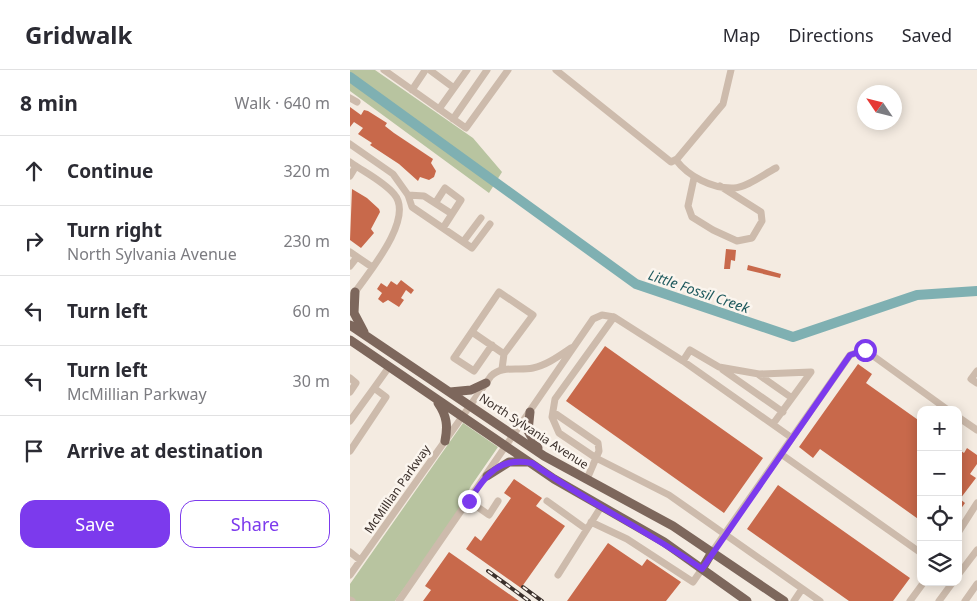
<!DOCTYPE html>
<meta charset="utf-8">
<style>
body{margin:0;font-family:"Noto Sans",sans-serif;background:#f7f7f7;color:#2b2b33}
.controls{position:absolute;right:15px;bottom:15px;display:grid;overflow:hidden;border-radius:10px;box-shadow:0 2px 12px #0003}
.controls button{width:45px;height:45px;display:grid;place-items:center;padding:0;border:0;border-bottom:1px solid #e1e1e2;background:#fff;color:#2b2b33;font:25px sans-serif}
.compass{position:absolute;left:507px;top:15px;width:45px;height:45px;border-radius:50%;background:#fff;box-shadow:0 2px 12px #0003;rotate:305deg}
.stop{position:absolute;width:15px;height:15px;margin:-11px;border:4px solid #7c3aed;border-radius:50%;background:#fff}
.stop.end{background:#7c3aed;border-color:#fff;box-shadow:0 1px 5px #0008}
.list{margin:0;padding:0;list-style:none}
h2{display:flex;justify-content:space-between;align-items:center;height:65px;margin:0;padding:0 20px;font-size:21px}
h2 small{font-size:16px;font-weight:400;color:#7c7c81}
.list li{display:grid;grid-template-columns:32px 1fr auto;gap:15px;align-items:center;box-sizing:border-box;height:70px;padding:0 20px;border-top:1px solid #e1e1e2}
.list b{display:block;font-size:19px;white-space:nowrap}
.list p{margin:0;font-size:16px;white-space:nowrap;color:#7c7c81}
.list em{font-size:16px;font-style:normal;color:#7c7c81}
.actions{display:flex;gap:10px;padding:15px 20px}
.actions a{flex:1;padding:11px 0;border:1px solid #7c3aed;border-radius:15px;text-align:center;font-size:18px;color:#7c3aed}
.actions .main{background:#7c3aed;color:#fff}
.icon{flex:none;width:28px;height:28px;fill:none;stroke:currentColor;stroke-width:2;stroke-linecap:round;stroke-linejoin:round}
.map{position:relative;flex:none;width:627px;height:531px;overflow:hidden}
header{display:flex;align-items:center;gap:30px;box-sizing:border-box;height:70px;padding:0 25px;background:#fff;border-bottom:1px solid #e1e1e2}
header strong{font-size:24px}
nav{display:flex;gap:28px;margin-inline-start:auto;font-size:18px}
main{display:flex}
aside{flex:1;background:#fff}
.map>svg:first-child{display:block}
.green{fill:#b8c4a0}
.lines{fill:none;stroke-linecap:round;stroke-linejoin:round}
.river{stroke:#7fb0b2;stroke-width:10}
.building{fill:#c8694b}
.minor{stroke:#cdbbac;stroke-width:7}
.major{stroke:#7d675c;stroke-width:9}
.rail-casing{stroke:#3b302b;stroke-width:4}
.rail{stroke:#fbf5ee;stroke-width:2;stroke-dasharray:5.5;stroke-linecap:butt}
.route{stroke:#7c3aed;stroke-width:6}
.labels{text-anchor:middle;dominant-baseline:central;stroke-width:5;stroke-linejoin:round;paint-order:stroke}
.street-label{font-size:12px;fill:#3b302b;stroke:#fbf5ee}
.water-label{font-size:14px;font-style:italic;fill:#1f5a5e;stroke:#fbf5ee}
</style>
<header>
<strong>Gridwalk</strong>
<nav><a>Map</a><a>Directions</a><a>Saved</a></nav>
</header>
<main>
<aside>
<h2>8 min<small>Walk · 640 m</small></h2>
<ul class="list">
<li><svg class="icon" aria-label="ahead" viewBox="0 0 24 24"><path d="M12 20V5M6 11l6-6 6 6"/></svg><div><b>Continue</b></div><em>320 m</em></li>
<li><svg class="icon" aria-label="right" viewBox="0 0 24 24"><path d="M7 20v-9h11M14 6l5 5-5 5"/></svg><div><b>Turn right</b><p>North Sylvania Avenue</p></div><em>230 m</em></li>
<li><svg class="icon" aria-label="left" viewBox="0 0 24 24"><path d="M17 20v-9H6M10 6l-5 5 5 5"/></svg><div><b>Turn left</b></div><em>60 m</em></li>
<li><svg class="icon" aria-label="left" viewBox="0 0 24 24"><path d="M17 20v-9H6M10 6l-5 5 5 5"/></svg><div><b>Turn left</b><p>McMillian Parkway</p></div><em>30 m</em></li>
<li><svg class="icon" aria-label="arrive" viewBox="0 0 24 24"><path d="M6 21V4h12l-3 4 3 4H6"/></svg><div><b>Arrive at destination</b></div></li>
</ul>
<div class="actions"><a class="main">Save</a><a>Share</a></div>
</aside>
<div class="map">
<svg width="627" height="531" viewBox="0 0 627 531">
<rect width="100%" height="100%" fill="#f4ebe1"/>
<path class="green" d="M0,0h25l98,68 29,34 -13,21 -139,-102z
M113,353l35,24 -27,39 -18,34 -58,81h-45v-17z"/>
<g class="lines">
<path class="river" d="M0,7l286,207 157,53 124,-42 60,-4"/>
</g>
<path class="building" d="M0,37l11,8 3,-5 4,1 19,12 -2,3 9,7 39,26 -2,4 5,8 -2,6 -5,3 -9,-3 -2,4 -19,-17 -29,-19 2,-2 -14,-9 5,-6 -9,-6 -4,5z
M2,119l15,9 12,11 1,3 -9,17 3,4 -13,15 -11,-8z
M376,179l10,1 -1,11 -4,-1 -1,9h-6z
M398,195l33,9 -1,4 -33,-8z
M51,210l13,10 -3,4 -5,-4 -5,8 3,2 -5,7 -11,-7 -5,3 -5,-4 4,-6 -5,-4 4,-6 6,4 4,-6 6,4z
M255,276l158,112 -39,55 -158,-112z
M508,294l14,10 -6,9 55,39v99l-101,-72 -7,9 -14,-11z
M617,378l10,7v9l-7,10 6,4 -16,21 5,4 -7,10v-64l6,4z
M164,409l28,19 -6,8 29,20 -44,62 -55,-39 9,-13 6,5 30,-43 -7,-5z
M428,415l132,93 -17,23h-44l-102,-72z
M258,473l34,23 5,-7 34,23 -15,19h-99z
M99,482l70,49h-96l8,-11 -6,-4z"/>
<g class="lines">
<path class="minor" d="M34,0l82,58 42,-58
M206,0l115,92 6,-3 46,-55 8,-34
M81,1l23,17
M62,20l12,-18
M0,28l7,4
M89,39l28,-39
M103,49l34,-49
M0,74l43,30 15,21 4,12 60,41 18,-24
M326,90c12,16 36,29 58,28 14,-1 30,-14 42,-20
M0,92c14,10 33,19 44,32 22,25 -29,83 -44,105
M0,106l6,-10
M344,108l-6,28 4,11 21,13 24,11 15,-3 10,-17 -1,-9 -41,-26
M58,125l16,1 28,18
M86,132l9,-14 16,12 -18,28
M113,172l18,-24
M0,182l22,15
M0,196l7,-9
M122,262l32,22 -2,15
M142,275l-18,26 -20,-13 45,-66 34,23 -29,39
M333,291l7,-11 29,17 40,7 52,-2 -38,52
M373,300l60,42
M627,301l-6,8 6,4
M409,305l33,23
M0,308l6,5 -6,9
M24,318l15,-21
M203,342l45,31 1,8 -3,7 -37,-25 -7,-16 3,-18 59,-82 69,44 109,77
M608,347l19,13
M0,351l24,-33 12,9 -36,54
M431,384l140,99
M237,409l9,-21 73,37 151,106
M119,431l20,14 9,-14
M197,431l39,28
M241,452l36,17 66,43 9,-13
M608,463l19,-30
M0,482l10,8
M362,482l138,-197 15,-5 83,60
M0,505l141,-199c11,-11 27,-5 42,-8 14,-3 26,-12 38,-20
M208,505l43,-68
M608,505l19,-25
M0,530l2,1
M49,531l194,-282 9,-4 12,2
M444,531l8,-12
M560,531l14,-19
M589,531l14,-19
M615,531l12,-17"/>
<path class="major" d="M5,222l-1,21 10,19
M0,255l194,131 129,70 111,75
M0,270l204,139 110,63 83,59
M100,322l21,-2 15,-7
M88,333c9,13 10,23 7,38
M180,342l-2,19 10,17
M137,406l22,-14h18
M352,499l10,-17"/>
<defs>
<path id="rail" d="M138,501l41,30
M173,517l19,14"/>
</defs>
<use href="#rail" class="rail-casing"/>
<use href="#rail" class="rail"/>
</g>
<g class="lines">
<path class="route" d="M119,431c17,-25 29,-45 63,-38 54,39 115,67 170,106l148,-214 15,-5"/>
</g>
<g class="labels">
<g class="street-label">
<text transform="translate(184 361) rotate(33)">North Sylvania Avenue</text>
<text transform="translate(47 419) rotate(-55)">McMillian Parkway</text>
</g>
<g class="water-label">
<text transform="translate(349 221) rotate(19)">Little Fossil Creek</text>
</g>
</g>
</svg>
<div class="controls">
<button>+</button>
<button>−</button>
<button><svg class="icon" aria-label="locate" viewBox="0 0 24 24"><circle cx="12" cy="12" r="6"/><path d="M12 2v4M12 18v4M2 12h4M18 12h4"/></svg></button>
<button><svg class="icon" aria-label="layers" viewBox="0 0 24 24"><path d="M12 4l9 5-9 5-9-5zM3 14l9 5 9-5"/></svg></button>
</div>
<svg class="compass" viewBox="-18 -18 36 36"><path d="M0-13l5 13h-10z" fill="#e53935"/><path d="M0 13l5-13h-10z" fill="#7c7c81"/></svg>
<div class="stop" style="left:515px;top:280px"></div>
<div class="stop end" style="left:119px;top:431px"></div>
</div>
</main>
